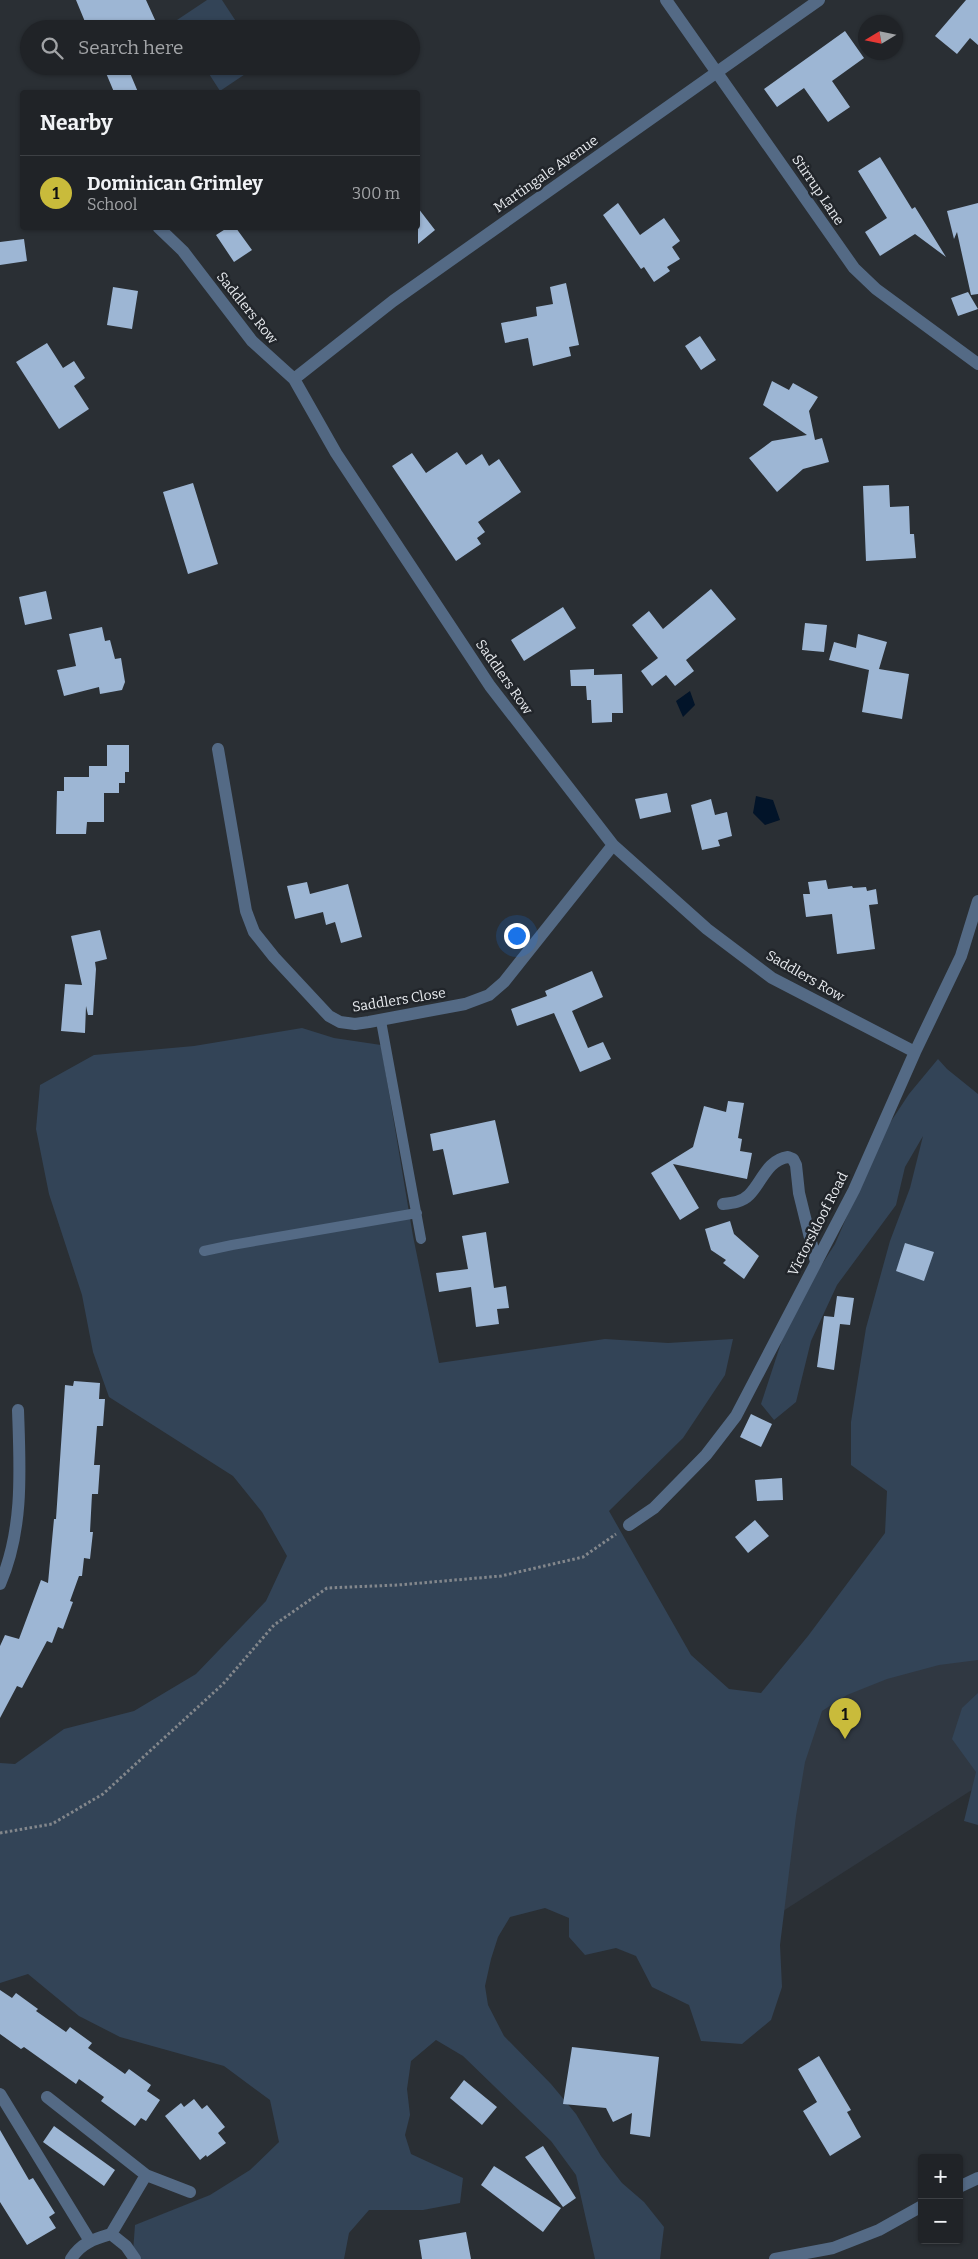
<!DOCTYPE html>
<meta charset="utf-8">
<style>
body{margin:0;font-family:Bitter,serif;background:#282b2f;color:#f1f3f6}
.controls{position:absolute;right:15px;bottom:15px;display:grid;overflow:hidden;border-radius:5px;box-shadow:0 1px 4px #0004}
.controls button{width:45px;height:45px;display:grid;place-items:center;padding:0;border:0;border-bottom:1px solid #3d4044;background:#202327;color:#f1f3f6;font:25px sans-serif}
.compass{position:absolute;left:858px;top:15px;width:45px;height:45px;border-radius:50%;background:#202327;box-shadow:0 1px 4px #0004;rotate:260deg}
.you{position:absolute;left:516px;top:935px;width:18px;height:18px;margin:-12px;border:4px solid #fff;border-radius:50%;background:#1a73e8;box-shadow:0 0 0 8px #1a73e833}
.badge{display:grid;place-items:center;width:32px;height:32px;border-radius:50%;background:#c9bb3b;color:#111;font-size:16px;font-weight:700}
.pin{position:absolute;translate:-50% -41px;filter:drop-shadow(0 1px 2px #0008)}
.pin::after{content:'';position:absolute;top:26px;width:18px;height:15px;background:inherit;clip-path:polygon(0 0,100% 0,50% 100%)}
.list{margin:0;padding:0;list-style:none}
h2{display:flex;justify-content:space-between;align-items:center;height:65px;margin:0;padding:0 20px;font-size:21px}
h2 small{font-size:16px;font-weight:400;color:#a2a4a7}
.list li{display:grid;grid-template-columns:32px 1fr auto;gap:15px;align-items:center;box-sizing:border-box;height:75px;padding:0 20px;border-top:1px solid #3d4044}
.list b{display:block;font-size:19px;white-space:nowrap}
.list p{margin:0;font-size:16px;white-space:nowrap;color:#a2a4a7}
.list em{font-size:16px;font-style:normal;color:#a2a4a7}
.icon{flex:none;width:28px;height:28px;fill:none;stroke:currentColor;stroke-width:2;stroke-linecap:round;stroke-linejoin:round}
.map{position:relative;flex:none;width:978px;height:2259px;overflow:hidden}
.search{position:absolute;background:#202327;box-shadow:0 1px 4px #0004;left:20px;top:20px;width:400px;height:55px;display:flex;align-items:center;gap:12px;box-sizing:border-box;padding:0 18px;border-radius:28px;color:#a2a4a7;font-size:19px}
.panel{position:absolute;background:#202327;box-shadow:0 1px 4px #0004;left:20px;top:90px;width:400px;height:140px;border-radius:5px}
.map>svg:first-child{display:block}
.built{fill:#303842}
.green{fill:#334457}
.water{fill:#021429}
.building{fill:#9db6d4}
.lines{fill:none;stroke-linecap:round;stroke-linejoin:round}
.path{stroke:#83878c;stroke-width:3;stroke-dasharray:2.5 2.5;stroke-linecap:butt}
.service{stroke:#546a85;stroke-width:10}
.minor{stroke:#546a85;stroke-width:12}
.labels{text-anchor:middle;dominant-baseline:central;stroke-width:5;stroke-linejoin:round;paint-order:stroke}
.street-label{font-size:14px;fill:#e8ebef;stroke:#21252a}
</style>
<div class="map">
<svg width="978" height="2259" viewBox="0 0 978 2259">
<rect width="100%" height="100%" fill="#2a2f34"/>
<path class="built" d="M978,1444v342l-256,164 57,-259z"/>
<path class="green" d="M207,0h15l19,29h-62l-5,-7z
M204,66h53l-37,25z
M302,1028l32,10 47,7 32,191 26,127 166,-24 63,4 65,-4 -8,36 -42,63 -74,73 82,144 38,34 32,4 47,-57 77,-103 2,-42 -36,-26v-43l15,-94 24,-87 20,-53 13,-52 -18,31 -9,38 -59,80 -26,56 -15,61 -22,18 -13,-16 22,-67 29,-57 23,-36 47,-109 27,-41 29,-35 9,10 31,25v566l-39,5 -52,14 -40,16 -25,16 -17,51 -9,54 -16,129 2,42 -11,33 -29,24 -41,-3 -12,-36 -37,-18 -16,-31 -20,-8 -31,7 -16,-18v-19l-24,-10 -35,9 -12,20 -7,22 -6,27 3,19 16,31 47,48 25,30 25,42 21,27 22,19 20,25 -4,32h-65l-19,-84 -25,-34 -88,-85 -27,-16 -25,21 -4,28 3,26 -5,20 6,19 52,24 -3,25 -37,7h-54l-20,23 -5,26h-207l-4,-7 2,-27 75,-30 40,-25 29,-28 -9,-42 -46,-34 -104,-29 -41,-21 -51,-42 -28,9v-220l15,1 49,-35 70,-18 62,-37 70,-73 21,-45 -25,-44 -29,-36 -124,-79 -16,-45 -11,-57 -33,-101 -13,-65 4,-44 54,-30 100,-9z
M978,1693v132l-14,-4 12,-49 -24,-33 10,-31z"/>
<path class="water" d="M690,691l5,14 -12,12 -7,-16z
M756,796l17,4 7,20 -15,5 -12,-12z"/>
<path class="building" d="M76,0h70l10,22 -15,7h-53z
M966,0h12v45l-8,-7 -13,16 -22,-18z
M845,31l19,27 -32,23 18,26 -22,15 -24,-34 -27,19 -13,-18z
M103,66h24l11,26h-24z
M880,157l32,52 3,-2 31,50 -31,-23 -35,22 -15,-24 22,-14 -29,-47z
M618,203l22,32 24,-17 16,23 -8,6 8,12 -13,8 3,4 -16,11 -10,-15 -3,2 -38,-54z
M978,203v91l-7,1 -14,-63 -3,7 -7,-28z
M418,208l17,22 -17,14z
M227,228h9l16,22 -18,12 -18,-27z
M24,239l3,22 -27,4v-23z
M566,283l13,62 -10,2 2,9 -38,10 -5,-28 -23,5 -4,-20 36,-7 -1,-9 17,-3 -3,-17z
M113,287l25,4 -6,38 -25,-4z
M968,292l10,17 -20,7 -7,-18z
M700,336l16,24 -15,10 -16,-24z
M47,343l16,25 11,-7 11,17 -11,8 15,23 -30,20 -43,-67z
M772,381l17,9 4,-7 25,14 -9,14 6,29 7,-2 7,24 -26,7 -26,23 -28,-34 23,-17 35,-6 -44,-30z
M457,452l9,13 16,-11 7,12 10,-7 22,33 -43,30 7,10 -8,6 4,6 -25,17 -64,-95 20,-13 14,20z
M193,483l25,81 -30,10 -25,-82z
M889,485l1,22 19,-1 1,28h4l2,24 -50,3 -3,-75z
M711,589l25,30 -50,41 8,11 -19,15 -9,-11 -14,11 -11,-15 17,-13 -26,-33 17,-14 14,18z
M46,591l6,28 -27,6 -6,-28z
M563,607l13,21 -52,33 -13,-21z
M805,623l22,2 -3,27 -22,-2z
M102,627l3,14 5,-1 5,19 6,-1 4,24 -3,8 -22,4 -1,-7 -35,9 -7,-26 19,-4 -7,-32z
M858,634l29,8 -8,27 30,5 -7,45 -40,-7 7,-42 -40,-10 5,-18 22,6z
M594,669v6l28,-1 1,39h-11v9l-20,1 -1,-23h-4l-1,-14h-15l-1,-16z
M107,745h22v27h-4v11h-6v10h-15v29h-17l-1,12h-30l1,-43h7v-14h25v-11h18z
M667,793l4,19 -31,7 -5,-20z
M711,799l4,16 12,-3 5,24 -14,4 2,6 -18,4 -11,-45z
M826,880l2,9 24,-3 1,2 13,-1 1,4 9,-2 2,15 -9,1 6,44 -38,5 -5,-40 -26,3 -3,-23h7l-2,-12z
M307,882l3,12 38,-10 14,53 -21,6 -6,-21 -9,3 -3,-13 -28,7 -8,-33z
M100,930l7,29 -12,3 1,7 -3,46h-5l-2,-9 -1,27 -24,-2 4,-47 17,1 -11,-49z
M592,971l11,26 -31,14 16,37 15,-6 8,17 -31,13 -26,-59 -37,13 -6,-17 36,-13 -2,-5z
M728,1101l16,2 -6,35 4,1 -2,12 12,2 -5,26 -74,-15 26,44 -19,12 -29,-47 42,-26 11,-41 22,6z
M495,1120l14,63 -56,12 -10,-46 -10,2 -3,-17z
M730,1221l4,13 25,22 -15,23 -21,-16 3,-3 -15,-10 -6,-21z
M486,1232l8,56 12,-2 3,22 -12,1 2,15 -23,3 -5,-40 -32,5 -3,-19 32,-4 -6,-33z
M905,1243l29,9 -10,29 -28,-10z
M837,1296l17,2 -4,27 -10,-1 -6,46 -17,-3 7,-51 10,1z
M74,1381l26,2 -1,16h6l-2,27h-6l-3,39h6l-2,29h-6l-2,38h3l-3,27 -6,-1 -2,18h-3l-9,25 3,1 -10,27 -5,-2 -6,16 -5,-2 -25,47 -5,-2 -17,32v-72l5,-11 14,4 22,-59 7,3 6,-64h2l9,-134 8,1z
M751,1414l21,10 -11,23 -21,-10z
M782,1478l1,22 -26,1 -2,-21z
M755,1520l14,16 -21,17 -13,-16z
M0,1990l12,8 4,-5 22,16 -2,2 30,21 4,-5 22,16 -4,5 37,26 4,-5 22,16 -4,6 13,9 -14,21 -5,-3 -6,8 -34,-25 3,-4 -25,-18 -3,5 -52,-37 -3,2 -21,-15z
M572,2047l87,10 -9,80 -20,-3 2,-21 -19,9 -7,-14 -43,-4z
M819,2056l32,54 -4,2 14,25 -31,19 -27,-45 14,-9 -19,-33z
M464,2080l33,27 -15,18 -32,-27z
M194,2099l8,10 5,-4 18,22 -7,6 8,10 -19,14 -1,-2 -6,5 -35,-44 16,-13 3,4z
M54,2126l61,44 -11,16 -61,-44z
M0,2130l29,50 4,-2 22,35 -6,4 7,11 -29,17 -27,-43z
M543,2146l33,52 -13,9 -38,-50z
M494,2166l67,42 -18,24 -62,-47z
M466,2232l5,27h-49l-3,-19z"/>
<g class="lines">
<path class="path" d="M0,1833l52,-9 51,-30 120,-110 51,-59 53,-37 71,-3 103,-9 82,-19 33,-23"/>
<path class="service" d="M381,1021l40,218
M204,1251l28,-6 185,-32"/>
<path class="minor" d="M666,0l188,268 22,21 102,75
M159,228l24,23 69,90 42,38 42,74 154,233 123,159 94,84 65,49 143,74
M294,379l99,-78 426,-301
M218,749l28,162 8,21 20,25 55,59 11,6 15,2 14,-2 96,-18 24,-9 15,-13 109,-137
M723,1204c10,-1 19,-2 26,-9 13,-13 18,-35 39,-38l5,2 3,6 3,28 17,69
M629,1525l25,-17 52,-53 30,-39 118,-226 61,-138 46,-96 17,-55
M0,1584c24,-55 20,-116 18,-174
M0,2094l90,147
M47,2097l99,78 44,17
M959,2187l19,-9
M111,2234l15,12 9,13
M71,2259c10,-16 23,-20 40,-25l35,-59
M775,2259l58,-11 46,-18 43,-24"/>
</g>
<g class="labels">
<g class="street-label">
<text transform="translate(546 174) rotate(-35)">Martingale Avenue</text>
<text transform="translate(818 190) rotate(56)">Stirrup Lane</text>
<text transform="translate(247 308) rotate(51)">Saddlers Row</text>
<text transform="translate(504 677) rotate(55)">Saddlers Row</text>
<text transform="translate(805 976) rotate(30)">Saddlers Row</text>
<text transform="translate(399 1000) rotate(-9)">Saddlers Close</text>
<text transform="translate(818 1224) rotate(-63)">Victorskloof Road</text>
</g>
</g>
</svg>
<div class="controls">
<button>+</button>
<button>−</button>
</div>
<svg class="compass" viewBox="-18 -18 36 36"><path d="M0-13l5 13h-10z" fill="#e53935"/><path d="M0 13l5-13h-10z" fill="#a2a4a7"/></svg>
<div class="you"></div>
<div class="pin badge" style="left:845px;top:1739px">1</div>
<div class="search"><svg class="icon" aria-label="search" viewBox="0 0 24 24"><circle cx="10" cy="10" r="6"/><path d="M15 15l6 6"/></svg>Search here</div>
<section class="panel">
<h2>Nearby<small></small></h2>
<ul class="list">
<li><span class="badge">1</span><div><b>Dominican Grimley</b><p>School</p></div><em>300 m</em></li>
</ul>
</section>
</div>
